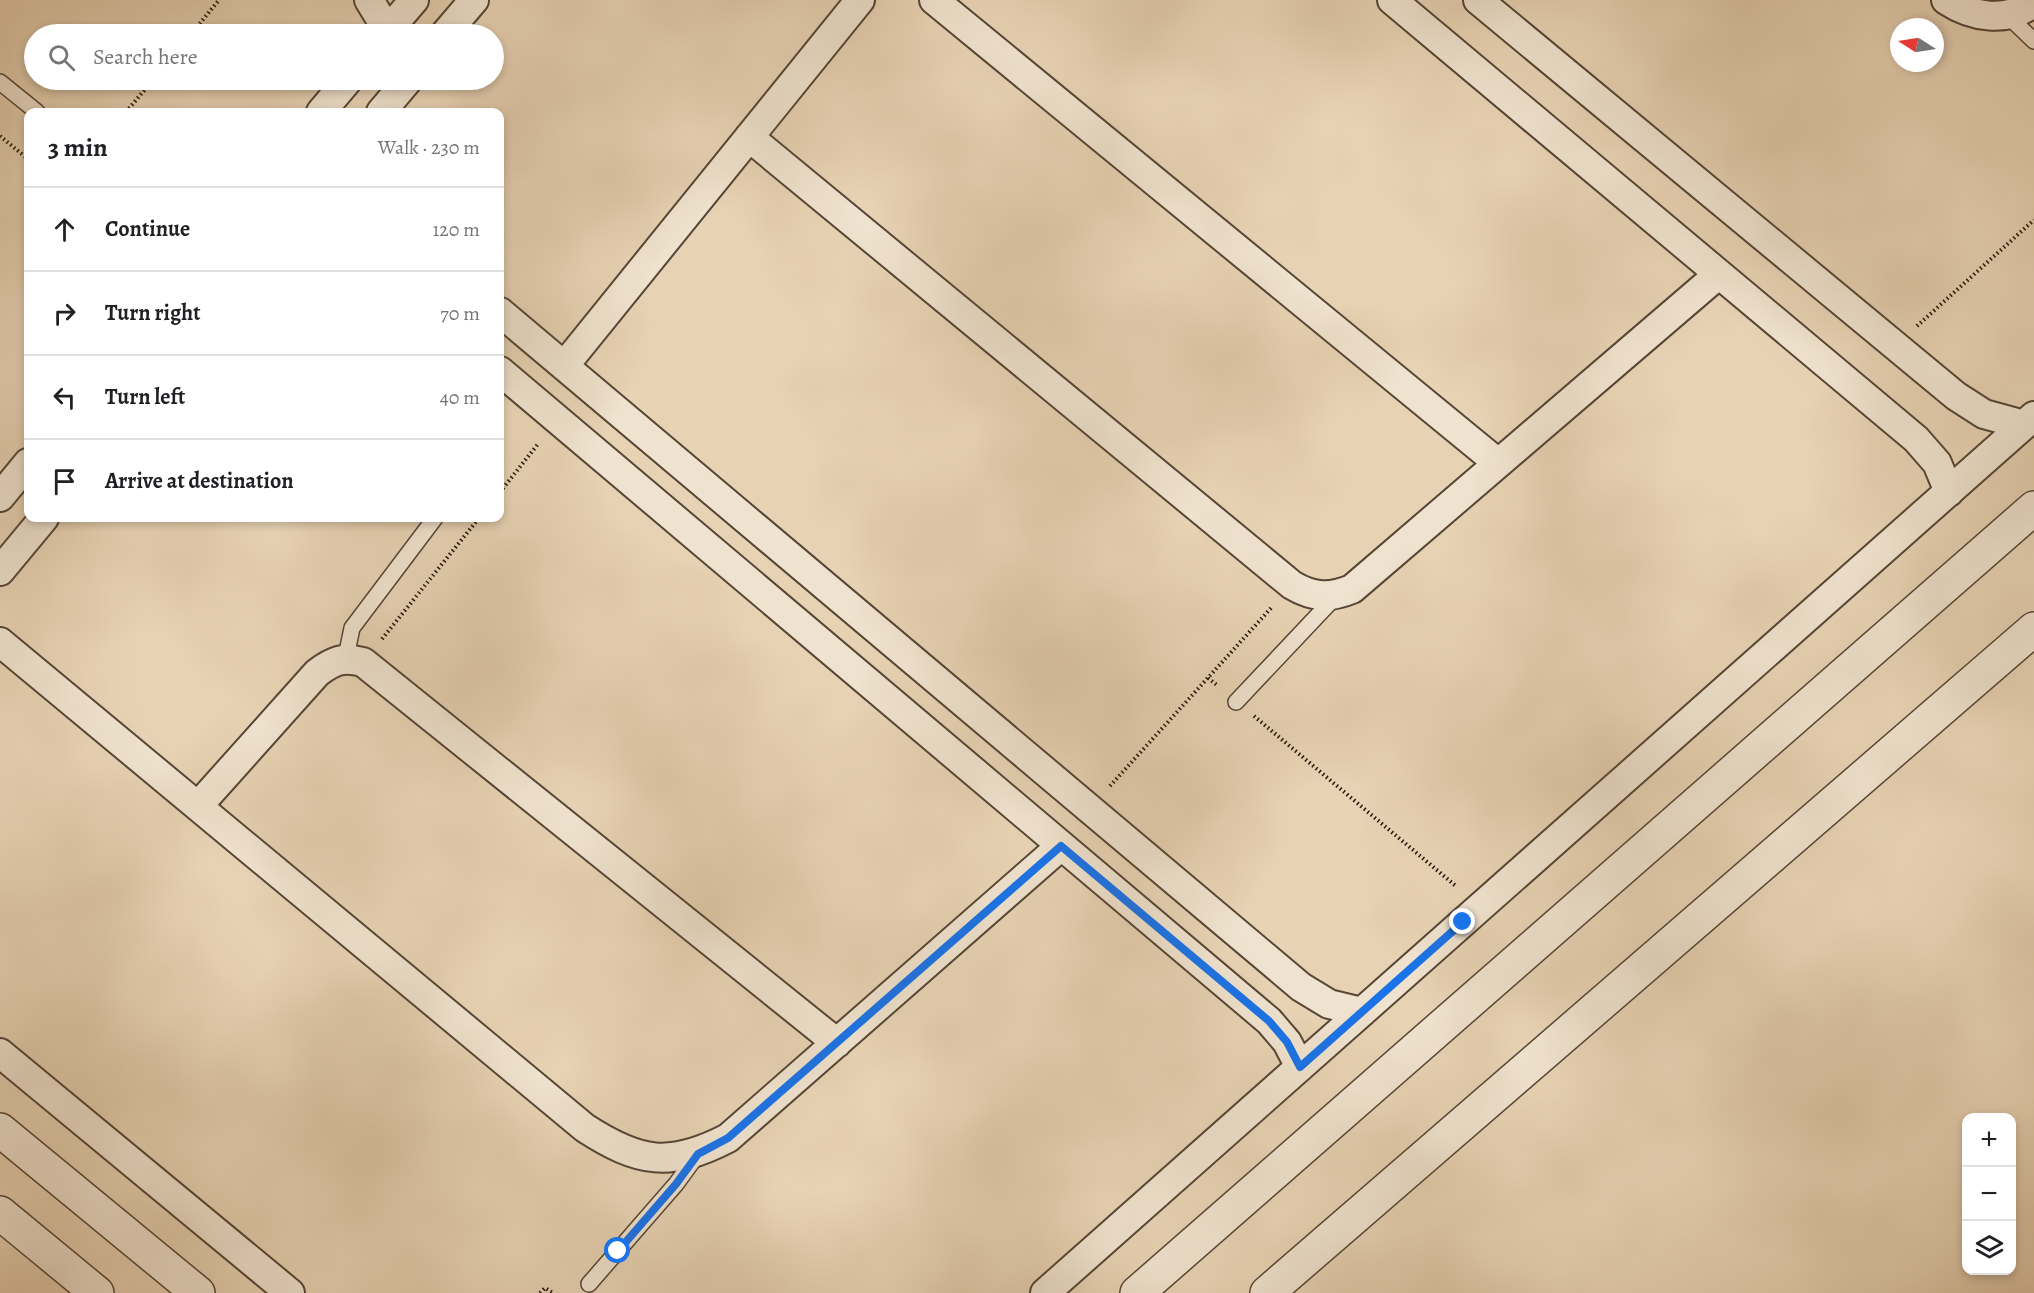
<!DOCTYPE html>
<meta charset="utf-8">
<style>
body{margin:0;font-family:Alegreya,serif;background:#f2f2f2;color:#202124}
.controls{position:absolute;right:18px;bottom:18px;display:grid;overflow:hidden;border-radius:12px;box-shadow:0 3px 9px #0003}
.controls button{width:54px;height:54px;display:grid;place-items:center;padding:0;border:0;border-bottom:2px solid #e0e0e0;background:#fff;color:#202124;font:30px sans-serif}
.compass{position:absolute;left:1890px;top:18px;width:54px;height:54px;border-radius:50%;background:#fff;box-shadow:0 3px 9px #0003;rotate:282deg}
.stop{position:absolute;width:18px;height:18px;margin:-14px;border:4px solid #1a73e8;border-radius:50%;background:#fff}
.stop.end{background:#1a73e8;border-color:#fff;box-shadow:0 2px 6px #0008}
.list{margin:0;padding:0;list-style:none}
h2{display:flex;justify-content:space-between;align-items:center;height:78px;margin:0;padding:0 24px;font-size:26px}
h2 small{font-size:20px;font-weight:400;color:#757577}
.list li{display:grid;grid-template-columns:39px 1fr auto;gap:18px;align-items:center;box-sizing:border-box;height:84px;padding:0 24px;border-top:2px solid #e0e0e0}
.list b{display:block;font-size:22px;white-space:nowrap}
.list em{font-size:20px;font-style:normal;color:#757577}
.icon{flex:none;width:33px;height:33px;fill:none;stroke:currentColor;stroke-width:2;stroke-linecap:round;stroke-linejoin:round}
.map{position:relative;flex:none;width:2034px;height:1293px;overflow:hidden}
.search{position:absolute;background:#fff;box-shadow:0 3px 9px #0003;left:24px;top:24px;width:480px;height:66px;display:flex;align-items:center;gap:15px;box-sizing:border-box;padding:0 21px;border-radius:33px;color:#757577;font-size:22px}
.panel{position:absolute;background:#fff;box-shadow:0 3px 9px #0003;left:24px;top:108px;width:480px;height:414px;border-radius:12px}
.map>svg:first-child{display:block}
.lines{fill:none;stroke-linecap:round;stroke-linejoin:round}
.service-casing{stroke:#564636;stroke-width:18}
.minor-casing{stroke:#564636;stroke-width:32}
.tertiary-casing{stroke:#564636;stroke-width:36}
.path{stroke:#25170c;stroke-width:4;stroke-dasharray:1.5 3;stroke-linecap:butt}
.service{stroke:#efe2ce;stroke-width:15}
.minor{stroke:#efe2ce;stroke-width:28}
.tertiary{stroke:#efe2ce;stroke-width:33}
.route{stroke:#1a73e8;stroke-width:8}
</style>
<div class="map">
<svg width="2034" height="1293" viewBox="0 0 2034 1293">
<rect width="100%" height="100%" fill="#e7d2b3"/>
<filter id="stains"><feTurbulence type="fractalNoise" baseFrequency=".00333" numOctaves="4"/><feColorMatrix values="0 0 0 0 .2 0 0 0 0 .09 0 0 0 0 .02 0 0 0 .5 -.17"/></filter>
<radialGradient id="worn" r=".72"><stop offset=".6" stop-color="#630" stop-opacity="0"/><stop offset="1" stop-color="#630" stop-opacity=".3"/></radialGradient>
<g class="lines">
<defs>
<path id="service" d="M2007,15l27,26
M0,82l37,30
M346,657l6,-29 83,-110
M1236,702l101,-107
M589,1284l87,-100 22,-30"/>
<path id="minor" d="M369,0l19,31
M934,0l564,463
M1392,0l524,439 21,24 12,29
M1478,0l478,396 28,18 40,11
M1946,0c26,17 61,24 88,2
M385,34l29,-34
M445,34l29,-34
M321,112l27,-32
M381,112l27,-32
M749,137l543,448c22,13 38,13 60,4l367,-315
M500,312l801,675 28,17 33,8
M564,366l296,-366
M500,371l769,650 18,21 13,25
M0,497l28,-34
M0,571l44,-53
M0,642l585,486c54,35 85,40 143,10l333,-292
M198,806l119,-133c17,-13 26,-16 46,-11l474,381
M0,1053l290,240
M1045,1293l989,-877"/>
<path id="tertiary" d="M0,1130l198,163
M0,1213l97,80
M1137,1293l897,-785
M1267,1293l767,-664"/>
</defs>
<use href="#service" class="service-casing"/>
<use href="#minor" class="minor-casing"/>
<use href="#tertiary" class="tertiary-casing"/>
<path class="path" d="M191,34l28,-34
M126,112l27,-32
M0,136l28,23
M1917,326l117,-106
M500,492l38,-48
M382,639l97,-121
M1208,678l10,8
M1254,716l203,171
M1110,786l162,-179
M540,1293l5,-5 8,5"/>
<use href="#service" class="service"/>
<use href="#minor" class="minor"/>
<use href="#tertiary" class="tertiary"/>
</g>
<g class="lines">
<path class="route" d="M618,1251l58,-67 22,-30 30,-16 333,-292 208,175 18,21 13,25 163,-145"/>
</g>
<rect width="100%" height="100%" filter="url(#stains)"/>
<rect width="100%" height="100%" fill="url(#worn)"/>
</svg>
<div class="controls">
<button>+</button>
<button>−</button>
<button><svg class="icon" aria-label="layers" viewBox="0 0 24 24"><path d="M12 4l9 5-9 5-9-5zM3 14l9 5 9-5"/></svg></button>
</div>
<svg class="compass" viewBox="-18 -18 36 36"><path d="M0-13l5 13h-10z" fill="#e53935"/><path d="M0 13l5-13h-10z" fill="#757577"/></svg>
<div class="stop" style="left:618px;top:1251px"></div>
<div class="stop end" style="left:1463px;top:922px"></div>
<div class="search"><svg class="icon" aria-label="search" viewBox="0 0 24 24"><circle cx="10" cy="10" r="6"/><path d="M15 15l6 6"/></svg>Search here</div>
<section class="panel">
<h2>3 min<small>Walk · 230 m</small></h2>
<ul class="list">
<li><svg class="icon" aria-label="ahead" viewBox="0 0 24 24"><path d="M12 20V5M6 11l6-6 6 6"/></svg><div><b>Continue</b></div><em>120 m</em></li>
<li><svg class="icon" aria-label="right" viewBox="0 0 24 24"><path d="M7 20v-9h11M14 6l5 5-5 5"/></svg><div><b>Turn right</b></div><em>70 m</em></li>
<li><svg class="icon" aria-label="left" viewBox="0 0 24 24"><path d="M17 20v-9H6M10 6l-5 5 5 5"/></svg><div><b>Turn left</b></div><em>40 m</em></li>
<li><svg class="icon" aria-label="arrive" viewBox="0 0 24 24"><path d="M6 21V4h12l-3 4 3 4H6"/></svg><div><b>Arrive at destination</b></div></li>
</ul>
</section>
</div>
